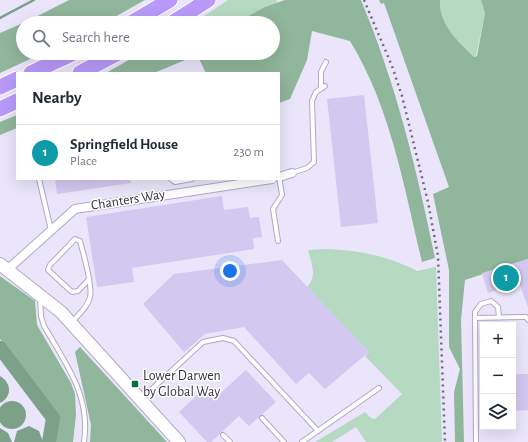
<!DOCTYPE html>
<meta charset="utf-8">
<style>
body{margin:0;font-family:"Alegreya Sans",sans-serif;background:#f6f6f7;color:#1f2937}
.controls{position:absolute;right:12px;bottom:12px;display:grid;overflow:hidden;border-radius:0px;box-shadow:0 4px 16px #0002}
.controls button{width:36px;height:36px;display:grid;place-items:center;padding:0;border:0;border-bottom:1px solid #e0e1e3;background:#fff;color:#1f2937;font:20px sans-serif}
.you{position:absolute;left:230px;top:271px;width:14px;height:14px;margin:-10px;border:3px solid #fff;border-radius:50%;background:#1a73e8;box-shadow:0 0 0 6px #1a73e833}
.badge{display:grid;place-items:center;width:26px;height:26px;border-radius:50%;background:#0b8043;color:#fff;font-size:13px;font-weight:700}
.pin{position:absolute;translate:-50% -50%;border:2px solid #fff;box-shadow:0 1px 4px #0006}
.list{margin:0;padding:0;list-style:none}
h2{display:flex;justify-content:space-between;align-items:center;height:52px;margin:0;padding:0 16px;font-size:17px}
h2 small{font-size:13px;font-weight:400;color:#747a83}
.list li{display:grid;grid-template-columns:26px 1fr auto;gap:12px;align-items:center;box-sizing:border-box;height:56px;padding:0 16px;border-top:1px solid #e0e1e3}
.list b{display:block;font-size:15px;white-space:nowrap}
.list p{margin:0;font-size:13px;white-space:nowrap;color:#747a83}
.list em{font-size:13px;font-style:normal;color:#747a83}
.icon{flex:none;width:22px;height:22px;fill:none;stroke:currentColor;stroke-width:2;stroke-linecap:round;stroke-linejoin:round}
.map{position:relative;flex:none;width:528px;height:442px;overflow:hidden}
.search{position:absolute;background:#fff;box-shadow:0 4px 16px #0002;left:16px;top:16px;width:264px;height:44px;display:flex;align-items:center;gap:10px;box-sizing:border-box;padding:0 14px;border-radius:22px;color:#747a83;font-size:15px}
.panel{position:absolute;background:#fff;box-shadow:0 4px 16px #0002;left:16px;top:72px;width:264px;height:108px;border-radius:0px}
.map>svg:first-child{display:block}
.green{fill:#b6dac1}
.forest{fill:#90b69b}
.water{fill:#7ca188}
.lines{fill:none;stroke-linecap:round;stroke-linejoin:round}
.stream{stroke:#7ca188;stroke-width:2.5}
.river{stroke:#7ca188;stroke-width:14}
.building{fill:#d3c8f0}
.lane-casing{stroke:#b1a8c9;stroke-width:6}
.street-casing{stroke:#b1a8c9;stroke-width:10}
.secondary-casing{stroke:#b1a8c9;stroke-width:14}
.highway-casing{stroke:#fff;stroke-width:17}
.lane{stroke:#fff;stroke-width:4}
.street{stroke:#fff;stroke-width:8}
.secondary{stroke:#fff;stroke-width:12}
.highway{stroke:#b99afa;stroke-width:15}
.rail{stroke:#6f6a7b;stroke-width:2.5;stroke-dasharray:2 4;stroke-linecap:butt}
.poi-dot{fill:#126a3c;stroke:#fff;stroke-width:1.5}
.labels{text-anchor:middle;dominant-baseline:central;stroke-width:3;stroke-linejoin:round;paint-order:stroke}
.street-label{font-size:14px;fill:#35313f;stroke:#fff}
.poi-label{font-size:14px;fill:#35313f;stroke:#fff;text-anchor:start}
</style>
<div class="map">
<svg width="528" height="442" viewBox="0 0 528 442">
<rect width="100%" height="100%" fill="#eae5fa"/>
<path class="green" d="M228,0h48l2,2 -42,21h-28l-4,-7z
M440,0h41l4,13 -9,43 -2,1c-17,-18 -35,-30 -34,-57z
M326,249c33,1 62,7 91,22l19,-4 6,175h-76l-10,-15 -24,15h-17l50,-30 6,6 4,1 27,-25 -37,-38 4,-4 -62,-65c11,-11 4,-24 1,-37z"/>
<path class="forest" d="M69,0h76l-41,23h-80z
M285,0h76c35,84 56,170 74,258l-13,4c-18,-75 -31,-154 -72,-221l-38,-10 -5,29 -17,39 -11,4v-30h-73l-9,-18 -43,18h-48l35,-20h132v-30h-37l29,-16z
M379,0h61c-1,25 17,40 34,57l3,-1 8,-43 -4,-13h47v259l-63,21 -4,40 3,122h-9l-1,-50 6,-23 -11,-22v-77l-16,-76 16,-7 -65,-184 -3,1z
M23,23v30h20l-43,20v-40z
M17,115v13l-17,7v-13z
M0,276l35,25 2,24 34,58 4,11 1,21 -3,27h-20l4,-21 -2,-9 -55,-73z
M80,347l87,95h-77l1,-17 -16,-73z"/>
<path class="water" d="M0,376c12,7 12,21 0,27z
M-2 415a14 14 0 1 1 28 0a14 14 0 1 1-28 0Z
M29,426l10,5 4,11h-29l3,-11z
M0,428l8,5 4,9h-12z"/>
<g class="lines">
<path class="stream" d="M0,18l34,-18"/>
<path class="river" d="M0,348l53,70 -4,24"/>
</g>
<path class="building" d="M364,95l14,128 -37,4 -14,-128z
M55,179h75l1,4 -74,11z
M222,196l2,14 24,-3 2,11 9,-1 3,20 -9,1 1,11 -122,19 2,14 -37,5 -11,-70z
M528,259v48l-9,-24 -31,10 -6,-20z
M282,260l87,92 -44,37 -16,-16 -13,11 -52,-57 -39,7 -21,18 -41,-48 31,-30z
M246,370l30,32 -27,24 -10,-10 -28,26h-4l-28,-30 27,-25 9,11z
M513,374h15v36l-15,1z"/>
<g class="lines">
<defs>
<path id="lane" d="M321,88v-16l5,-10
M292,173l15,-5 7,-6 -2,-61 4,-9 9,-6
M39,179l12,51
M171,179l4,3 17,-3
M278,241l-5,-32 9,-14 -3,-19
M40,299l1,17 3,10c22,38 47,70 40,116
M475,318l47,-1h4l2,3
M72,322c6,-7 16,-15 18,-25 3,-12 -7,-44 -10,-56l-5,-2 -25,26 -2,5 24,22 6,-1 11,-12
M141,399l62,-57 20,-4 11,3 84,90
M262,418l22,24
M223,435l7,7
M302,442l77,-54
M476,442l-1,-130 6,-8 10,-3 7,6 1,10"/>
<path id="street" d="M279,177l13,-4
M7,270l68,-61 197,-30"/>
<path id="secondary" d="M0,264l61,48 118,130"/>
<path id="highway" d="M131,23l39,-23
M172,23l36,-23
M31,73l43,-20
M80,73l38,-20
M0,87l17,-8
M0,109l17,-8"/>
</defs>
<use href="#lane" class="lane-casing"/>
<use href="#street" class="street-casing"/>
<use href="#secondary" class="secondary-casing"/>
<use href="#highway" class="highway-casing"/>
<use href="#lane" class="lane"/>
<use href="#street" class="street"/>
<use href="#secondary" class="secondary"/>
<use href="#highway" class="highway"/>
<path class="rail" d="M364,0l28,66 10,30 26,106 10,54 7,186"/>
</g>
<rect class="poi-dot" x="131" y="380" width="8" height="8" rx="2"/>
<g class="labels">
<g class="street-label">
<text transform="translate(128 200) rotate(-9)">Chanters Way</text>
</g>
<g class="poi-label">
<text x="143" y="376">Lower Darwen<tspan x="143" dy="16">by Global Way</tspan></text>
</g>
</g>
</svg>
<div class="controls">
<button>+</button>
<button>−</button>
<button><svg class="icon" aria-label="layers" viewBox="0 0 24 24"><path d="M12 4l9 5-9 5-9-5zM3 14l9 5 9-5"/></svg></button>
</div>
<div class="you"></div>
<div class="pin badge" style="left:506px;top:278px;background:#0f9aa8">1</div>
<div class="search"><svg class="icon" aria-label="search" viewBox="0 0 24 24"><circle cx="10" cy="10" r="6"/><path d="M15 15l6 6"/></svg>Search here</div>
<section class="panel">
<h2>Nearby<small></small></h2>
<ul class="list">
<li><span class="badge" style="background:#0f9aa8">1</span><div><b>Springfield House</b><p>Place</p></div><em>230 m</em></li>
</ul>
</section>
</div>
